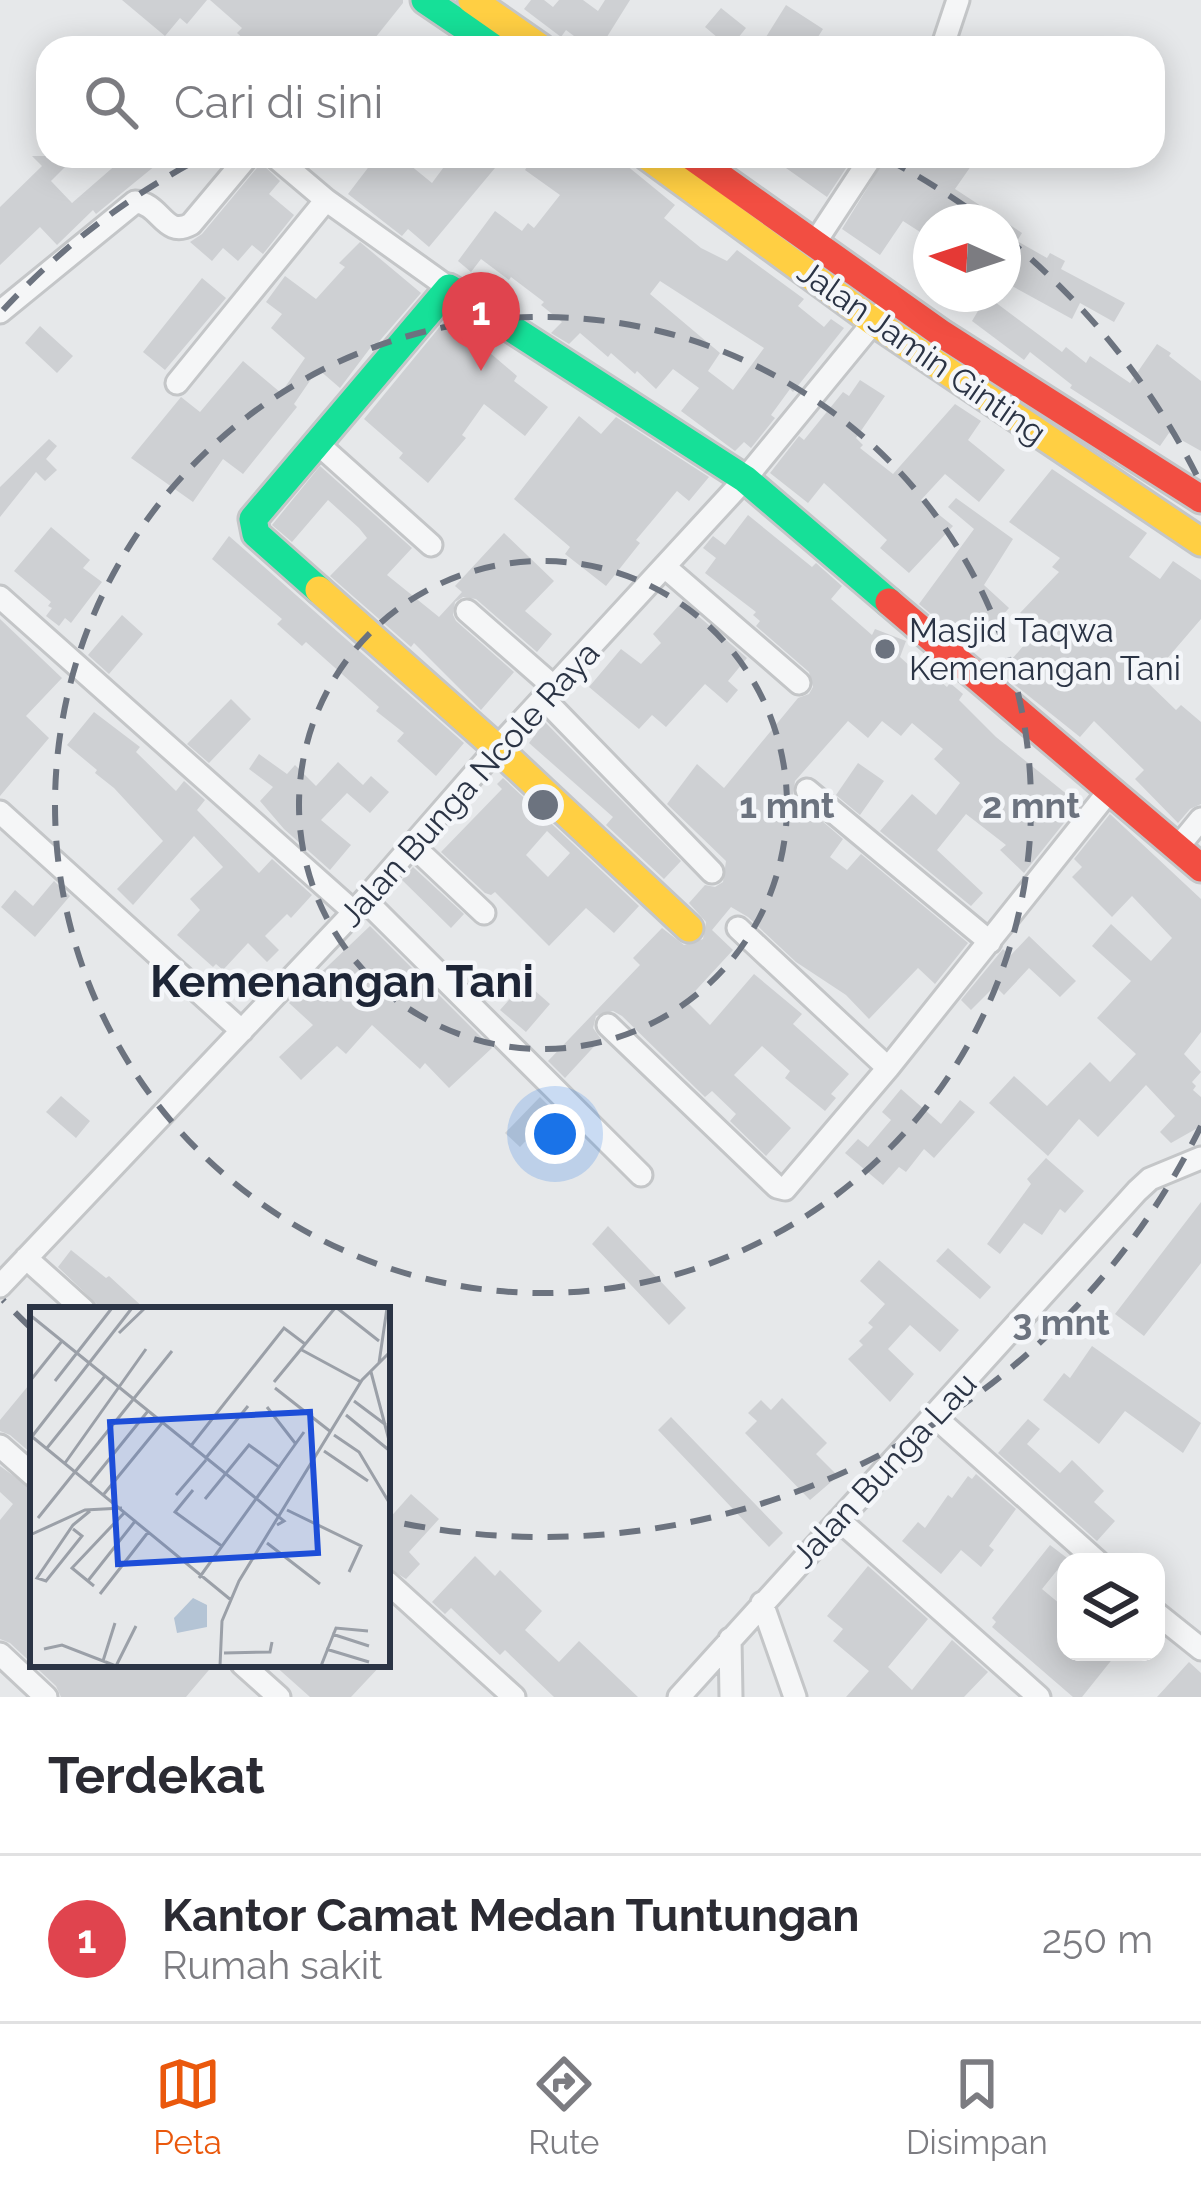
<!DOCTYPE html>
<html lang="id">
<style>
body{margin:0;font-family:Raleway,sans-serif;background:#f2f2f3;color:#2b2b33}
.controls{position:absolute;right:36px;bottom:36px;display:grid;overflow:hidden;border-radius:24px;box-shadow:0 6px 30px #0003}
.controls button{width:108px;height:108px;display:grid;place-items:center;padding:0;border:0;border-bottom:3px solid #e1e1e2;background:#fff;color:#2b2b33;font:60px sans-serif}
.compass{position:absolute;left:913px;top:204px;width:108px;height:108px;border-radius:50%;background:#fff;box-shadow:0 6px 30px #0003;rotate:273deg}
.you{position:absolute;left:555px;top:1134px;width:42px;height:42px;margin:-30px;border:9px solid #fff;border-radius:50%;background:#1a73e8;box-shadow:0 0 0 18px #1a73e833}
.badge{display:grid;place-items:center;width:78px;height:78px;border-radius:50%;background:#ea580c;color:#fff;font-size:39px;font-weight:700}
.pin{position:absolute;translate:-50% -99px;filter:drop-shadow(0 3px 6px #0008)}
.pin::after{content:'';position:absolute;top:63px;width:42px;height:36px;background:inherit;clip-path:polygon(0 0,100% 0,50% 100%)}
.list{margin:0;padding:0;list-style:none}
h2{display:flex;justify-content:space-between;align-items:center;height:156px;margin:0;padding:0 48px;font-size:51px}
h2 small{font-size:39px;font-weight:400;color:#7c7c81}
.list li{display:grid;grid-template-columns:78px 1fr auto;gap:36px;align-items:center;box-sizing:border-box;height:168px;padding:0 48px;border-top:3px solid #e1e1e2}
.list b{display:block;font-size:45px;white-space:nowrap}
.list p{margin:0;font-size:39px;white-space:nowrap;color:#7c7c81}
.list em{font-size:39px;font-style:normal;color:#7c7c81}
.icon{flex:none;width:66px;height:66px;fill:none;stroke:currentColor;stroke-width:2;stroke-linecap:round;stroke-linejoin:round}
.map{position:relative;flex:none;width:1201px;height:1697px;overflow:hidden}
.search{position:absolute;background:#fff;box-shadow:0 6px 30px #0003;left:36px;right:36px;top:36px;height:132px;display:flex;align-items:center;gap:30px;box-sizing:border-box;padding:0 42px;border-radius:36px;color:#7c7c81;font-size:45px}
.sheet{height:324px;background:#fff}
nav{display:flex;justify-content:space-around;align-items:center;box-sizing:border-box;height:168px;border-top:3px solid #e1e1e2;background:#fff;font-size:33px;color:#7c7c81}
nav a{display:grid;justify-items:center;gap:6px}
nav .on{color:#ea580c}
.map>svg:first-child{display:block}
.building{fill:#ced0d3;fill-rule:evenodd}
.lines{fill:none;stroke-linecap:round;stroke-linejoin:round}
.street-casing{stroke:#c4c6c8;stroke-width:27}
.fast-casing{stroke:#c4c6c8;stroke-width:33}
.slow-casing{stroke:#c4c6c8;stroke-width:33}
.jam-casing{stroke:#c4c6c8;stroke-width:33}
.street{stroke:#f5f6f7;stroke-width:21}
.fast{stroke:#16e098;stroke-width:27}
.slow{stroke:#ffcf43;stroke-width:27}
.jam{stroke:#f24e42;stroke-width:27}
.ring{fill:none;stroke:#6c737f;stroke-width:6;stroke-dasharray:21 15}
.poi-dot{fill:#6c737f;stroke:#f4f6f9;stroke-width:4.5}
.labels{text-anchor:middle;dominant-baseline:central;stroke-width:9;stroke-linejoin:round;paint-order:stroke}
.street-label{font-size:33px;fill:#2b3445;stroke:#f4f6f9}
.poi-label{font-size:33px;fill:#2b3445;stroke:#f4f6f9;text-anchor:start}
.district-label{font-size:45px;font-weight:bold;fill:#1d2536;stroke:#f4f6f9}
.inset-road{fill:none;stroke:#9ba0a8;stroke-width:3}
.view{fill:#1d4ed8;fill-opacity:0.15;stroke:#1d4ed8;stroke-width:6}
.inset-edge{fill:none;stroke:#2b3445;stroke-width:6}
.centre{fill:#6c737f;stroke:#f4f6f9;stroke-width:6}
.ring-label{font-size:36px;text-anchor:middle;font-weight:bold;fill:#6c737f;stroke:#f4f6f9;stroke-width:9;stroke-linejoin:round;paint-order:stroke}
</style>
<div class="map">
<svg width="1201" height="1697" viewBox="0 0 1201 1697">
<rect width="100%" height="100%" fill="#e6e8ea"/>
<path class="building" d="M122,0h85l-20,24 -7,-6 -15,18z
M210,0h193v3l-36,45h-113l-17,-15 5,-5z
M531,0h13l9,7 6,-7h24l15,11 7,-11h25l-30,48h-10l-24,-18 -5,7 -37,-28z
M786,5l37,24 -12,19h-27l-18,-11z
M721,8l25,20 -16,20 -25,-21z
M32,156h44l-25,25 21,22 54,-47h41l-71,58 -3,-4 -36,35 -17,-18 -40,38v-58l42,-41z
M377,156h22l33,27 20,-27h53l-76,91 -21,-18 -6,7 -54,-42z
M513,156h102l60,49 -11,13 37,30 26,13 10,-11 67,49 -6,7 26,21 7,-8 13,9 -51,64 -3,-3 -19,26 4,3 -24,30 -7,-6 -9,9 -54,-40 18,-23 -26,-19 -17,20 -19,-18 -2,3 -24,-21 -3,4 -28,-24 -11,11 -18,-11 11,-11 -21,-17 3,-3 -33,-25 -2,3 -28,-21 -10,13 -13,-11 37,-50 27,20 6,-8 6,5 26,-33 -35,-25 2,-3zM660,281l104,67 -31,42 -25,-19 12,-18 -70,-59z
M769,156h85l-27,41z
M887,156h45l16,11 8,-11h22l-23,33 67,44 -5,8 30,17 3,-5 15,8 -4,8 64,34 -11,19 -34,-19 -8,16 -69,-38v-59h-72v17l-28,-18 -23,34 -38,-26z
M261,163l19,18 -11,13 25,21 -31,39 -11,-9 -14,16 -15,-13 -11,13 -22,-19 12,-8z
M360,242l61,51 -45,52 -2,-2 -34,45 -22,-19 -24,35 3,3 -54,67 -20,-15 -30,43 -62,-44 50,-61 19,15 43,-51 38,32 24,-35 -34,-30 11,-14 -16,-12 19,-26 31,23 29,-32 -6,-4z
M202,278l24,20 -61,72 -22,-18z
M987,296l75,56 4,-5 20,16 4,-7 40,27 27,-39 14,9 -2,3 32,25v70l-32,-18 -9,13 -90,-58 2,-3 -42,-33 -6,8 -52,-39z
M452,312l8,4 -5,7 62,53 -3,5 34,26 -23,29 -41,-32 -22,31 4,3 -38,45 -29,-25 4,-5 -39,-34z
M40,326l33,30 -16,17 -32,-30z
M860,380l25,16 -29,42 7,7 -3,3 33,26 62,-70 26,17 -13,19 37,30 -26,32 -34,-28 -24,26 32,26 -44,47 -29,-25 7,-8 -63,-57 -16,20 -38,-30 29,-37 5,4 39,-48 6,4z
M579,416l22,18 15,-17 93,60 -20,24 -12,-10 -41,49 4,3 -34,43 -41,-32 5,-7 -56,-48z
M49,439l8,7 -11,13 11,11 -12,11 -9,-9 -36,45v-30z
M320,466l92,82 -25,27 52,42 23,-25 -7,-6 49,-53 50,48 -29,30 27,23 -15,18 -61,-53 -13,-2 -8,5 -2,13 3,6 58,51 -33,38 -67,-67 -3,4 -81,-71 37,-38 -8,-10 -31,-28 -36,42 -20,-17z
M1052,469l95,64 -18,24 31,22 13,-18 28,19v39l-54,63 29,28 5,-5 20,17v82l-11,5 -12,14 -43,-44 9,-9 -50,-49 -14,16 -80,-64 37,-43 -17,-17 39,-41 -7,-5 8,-9 -51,-36z
M956,498l57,41 -29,46 25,23 -29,33 -23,-19 -6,9 -32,-27 55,-75 -26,-22z
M748,515l64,52 4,-4 26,23 -11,13 41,36 3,-6 31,12 -6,16 24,22 5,-7 18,15 3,-4 13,11 -4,6 37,37 83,67 -55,69 -24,-23 6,-5 -40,-31 -29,36 46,43 -12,13 -91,-75 32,-37 24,21 24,-32 -26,-24 9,-10 -31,-26 -11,13 -19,-15 -14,17 -20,-17 -53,60 -2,15 50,43 -13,18 17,13 14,-16 107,89 -33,41 -17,-16 -49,51 -23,-24 -50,-33 -48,-45 -17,-10 -19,23 21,20 -47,51 24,24 44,-51 48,40 -9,10 56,50 -18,20 5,4 -11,13 -40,-33 5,-7 -28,-25 -28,29 57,53 -25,28 -36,-35 6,-7 -24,-23 -7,6 -83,-81 -9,-5 -17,5 -3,12 8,11 -36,39 -17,-17 92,-96 -7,-7 29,-30 22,17 19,-6 3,-17 -17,-19 16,-18 10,2 8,-5 3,-21 -59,-57 30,-40 27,24 74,-90 11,-4 4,-7 -4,-15 -53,-46 4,-5 -7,-6 3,-3 -51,-39 11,-15 -13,-10 10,-12 12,9z
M51,527l39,33 -7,8 19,14 -31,41 -6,-5 -6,8 -13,-10 6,-8 -4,-2 3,-4 -37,-31z
M229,536l235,207 -28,33 -39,-35 7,-8 -28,-22 3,-4 -73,-65 -4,4 -25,-22 5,-5 -70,-60z
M682,602l65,56 -19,23 10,9 -11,13 -22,-19 -39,43 -14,-12 -13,14 -50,-42 32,-38 20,15 20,-21 -8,-9z
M122,615l21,19 -34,40 -21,-19z
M0,619l62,59 -36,38 23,22 -49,58z
M231,699l20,20 -42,44 -22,-19z
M94,712l46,35 -4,5 40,39 8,-10 21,19 -8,10 62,63 13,-14 40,36 -21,23 -4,-4 -22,22 14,14 -12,12 -19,-19 -25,27 -7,-6 -3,3 -36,-32 23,-25 -10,-11 33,-32 -29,-31 -61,69 -16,-16 46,-48 -49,-53 -19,-15 2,-3 -30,-25z
M545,722l136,139 -17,18 -58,-54 7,-8 -84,-74z
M259,754l28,20 8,-9 21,21 22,-24 25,23 8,-9 18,16 -19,21 -23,-20 -26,27 30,25 -21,25 -46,-41 -24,-28 13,-14 -24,-18z
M858,763l26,18 -24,34 -24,-20z
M503,778l136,128 -25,27 -28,-25 -37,38 -54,-54 -4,3 -6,-2 -44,-41 61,-63 -5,-5zM547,831l23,22 -22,24 -22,-22z
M1110,814l91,85v133l-17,22 17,18 -9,10 4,4 -3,4 8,7v29l-30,17 -11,-11 15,-16 -29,-31 -48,52 -19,-18 -31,37 -59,-53 25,-27 33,30 43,-44 20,20 26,-28 -39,-36 34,-37 -39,-35 19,-22 40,37 21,-23 -40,-42 -20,21 -40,-40 10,-10 -8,-8z
M413,867l51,47 -13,14 -49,-48z
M54,881l16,15 -35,41 -34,-30 14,-17 18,16z
M370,926l122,122 -43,40 -24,-25 -5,6 -48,-44 -26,29 -9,-8 -36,34 -22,-23 34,-32 -24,-22z
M1029,936l47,45 -16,16 -31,-29 -25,27 -9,-9 -24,24 -10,-10 42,-51 7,7z
M525,982l25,22 -24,28 -26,-22z
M901,1089l40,35 19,-24 15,12 -41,46 -10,-9 -18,23 -7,-5 -16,18 -38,-32 13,-14 10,8 23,-27 -9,-8z
M61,1096l29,25 -14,17 -30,-26z
M540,1097l14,14 -34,36 -15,-14z
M1046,1158l38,33 -19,22 -5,-4 -18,26 -18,-12 -24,31 -13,-10 44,-60 -4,-5z
M1201,1202v61l-57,73 -29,-22z
M608,1226l78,82 -17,17 -77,-81z
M948,1248l43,39 -11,12 -44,-38z
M71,1250l35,28 3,-2 37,34h-43l-45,-43z
M879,1260l80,70 -19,22 -30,-27 -22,24 26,25 -24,28 -42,-43 15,-14 -4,-4 14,-14 -5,-4 17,-19 -25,-23z
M1092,1346l109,77 -18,30 -58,-42 -26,33 -56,-44 21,-27 6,5z
M33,1380v74h-1l-22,-19 -10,-4v-11z
M782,1398l45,45 -11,11 22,22 -28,24 -65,-67 12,-12 -9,-8 13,-13 10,10z
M671,1417l112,116 -14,14 -111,-117z
M1028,1419l12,10 -13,15 33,29 12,-13 32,31 -10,11 21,19 -18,20 -99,-88z
M0,1466l33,24v174h181l-28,33h-125l-5,-11 -46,-43 -10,-4v-119l13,-16 -13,-12z
M976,1474l40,35 -27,37 5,4 -13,17 -20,-17 -20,24 -39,-33 16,-19 7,6 23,-33 4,3 16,-22 4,3z
M411,1494l28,25 -30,33 11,12 -14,15 -19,-12v-46z
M1050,1545l17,13 -25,31 24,20v43h52l-36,45h-9l-81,-70 4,-5 -4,-4z
M475,1556l20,20 5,-6 42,41 -17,19 34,32 20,-21 59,56h-84l-49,-47 -5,5 -49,-47 -6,6 -13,-12z
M868,1566l60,53 -40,48 24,23 40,-50 36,32 -24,25h-118l23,-26 -36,-30 10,-12 -16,-13z
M1189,1662l12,11v24h-44z
M273,1664h109l-31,33h-41z"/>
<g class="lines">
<defs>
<path id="street" d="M942,48l16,-48
M274,156l52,44 123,88
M816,241l56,-85
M0,312l135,-110c26,1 29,37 56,22l57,-68
M177,383l149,-183
M317,443l114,102
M665,567l134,116
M0,597l354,315
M467,611l87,76
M544,699l168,173
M807,790l183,152
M0,812l242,219
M412,845l72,68
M1178,847l23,-28
M365,900l276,275
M738,928l150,140
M608,1025l169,162 8,2 103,-121 221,-277
M26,1258l58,52
M0,1286l354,-374 143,-164 248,-269 136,-166
M935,1417l163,145
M0,1446l33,29
M839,1520l200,177
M387,1582l127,115
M762,1603l33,94
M1156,1613l45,36
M730,1639l1,58
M0,1654l46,43
M242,1664l37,33
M679,1697l458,-506 13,-12 51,-21"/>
<path id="fast" d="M425,0l71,48
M319,590l-63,-56 -3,-15 196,-231 296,191 144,123"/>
<path id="slow" d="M472,0l69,48
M647,156l227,166 327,220
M319,590l178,158 192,180"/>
<path id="jam" d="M691,156l251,178 259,165
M889,602l312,266"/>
</defs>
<use href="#street" class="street-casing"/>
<use href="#fast" class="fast-casing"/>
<use href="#slow" class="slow-casing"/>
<use href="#jam" class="jam-casing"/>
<use href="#street" class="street"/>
<use href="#fast" class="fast"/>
<use href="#slow" class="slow"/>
<use href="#jam" class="jam"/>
</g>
<g class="ring">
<circle cx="543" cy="805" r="244"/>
<circle cx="543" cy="805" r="488"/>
<path d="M1201 1126A732 732 0 0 1 391 1521M30 1327A732 732 0 0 1 3 1300M3 310A732 732 0 0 1 199 159M887 159A732 732 0 0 1 984 220M1004 236A732 732 0 0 1 1201 484"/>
</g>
<circle class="poi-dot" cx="885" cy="649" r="12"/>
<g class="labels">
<g class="street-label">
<text transform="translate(922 352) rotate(35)">Jalan Jamin Ginting</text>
<text transform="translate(469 784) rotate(-48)">Jalan Bunga Ncole Raya</text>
<text transform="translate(884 1470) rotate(-47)">Jalan Bunga Lau</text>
</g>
<g class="poi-label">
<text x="909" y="630">Masjid Taqwa<tspan x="909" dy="38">Kemenangan Tani</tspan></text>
</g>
<g class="district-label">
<text x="342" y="981">Kemenangan Tani</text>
</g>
</g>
<g transform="translate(30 1307)">
<rect width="360" height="360" fill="#e6e8ea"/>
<path d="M163,291l14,7v22l-30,6 -3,-15z" fill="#b4c4d5"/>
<path class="inset-road" d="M307,1l42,33M0,8l254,206 -7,4M89,26l26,-25M270,42l61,33M349,56l8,-55M341,65l19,72M0,74l32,-40M25,74l57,-73M244,75l61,-74M245,81l56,44M324,94l32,24M237,100l28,36M316,108l44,36M0,128l201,165M304,128l25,17 31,52M0,132l102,-131M160,140l94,-119 21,16M17,141l58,-72M294,144l44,30M175,152l43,-53M35,156l81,-114M249,160l25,-35M60,176l58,-72M163,183l-18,22 48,35M74,187l58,-71M146,188l30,-35M257,203l74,36 -12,26M8,211l134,-167M43,222l9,7 -36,45 -9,-3 36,-53 17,-14M0,228l55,-25 37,-2M237,236l53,41M169,271l80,-111 -30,-22 -44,54M57,275l49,-62M64,279l-22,-18 53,-56M70,287l49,-63M302,327l37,12M14,342l18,-4 54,21M296,342l43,13M194,346l46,-1 2,-10M73,354l12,-38M86,359l20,-40M190,359l2,-45 17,-40 123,-201 28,-28M291,359l15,-38 32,3"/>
<path class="view" d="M280,105l8,141 -200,11 -8,-142z"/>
<rect width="360" height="360" class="inset-edge"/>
</g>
<circle cx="543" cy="805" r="18" class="centre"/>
<g class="ring-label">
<text x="787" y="818">1 mnt</text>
<text x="1031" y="818">2 mnt</text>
<text x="1061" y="1335">3 mnt</text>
</g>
</svg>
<div class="controls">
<button><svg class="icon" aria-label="layers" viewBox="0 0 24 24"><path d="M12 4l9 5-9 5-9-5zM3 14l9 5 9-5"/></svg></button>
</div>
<svg class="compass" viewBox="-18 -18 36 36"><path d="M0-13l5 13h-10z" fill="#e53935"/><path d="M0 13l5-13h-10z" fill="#7c7c81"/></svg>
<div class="you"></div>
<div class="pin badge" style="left:481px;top:371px;background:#e0444e">1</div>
<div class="search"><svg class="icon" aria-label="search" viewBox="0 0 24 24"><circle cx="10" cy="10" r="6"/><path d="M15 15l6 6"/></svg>Cari di sini</div>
</div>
<section class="sheet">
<h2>Terdekat<small></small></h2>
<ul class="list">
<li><span class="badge" style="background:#e0444e">1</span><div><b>Kantor Camat Medan Tuntungan</b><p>Rumah sakit</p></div><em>250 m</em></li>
</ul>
</section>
<nav>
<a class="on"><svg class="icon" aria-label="map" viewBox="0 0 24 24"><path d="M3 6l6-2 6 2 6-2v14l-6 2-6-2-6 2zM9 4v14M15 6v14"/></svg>Peta</a>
<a><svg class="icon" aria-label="directions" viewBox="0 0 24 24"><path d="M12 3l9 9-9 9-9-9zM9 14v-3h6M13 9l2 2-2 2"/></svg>Rute</a>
<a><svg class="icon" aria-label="saved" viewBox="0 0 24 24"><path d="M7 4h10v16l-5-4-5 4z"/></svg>Disimpan</a>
</nav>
